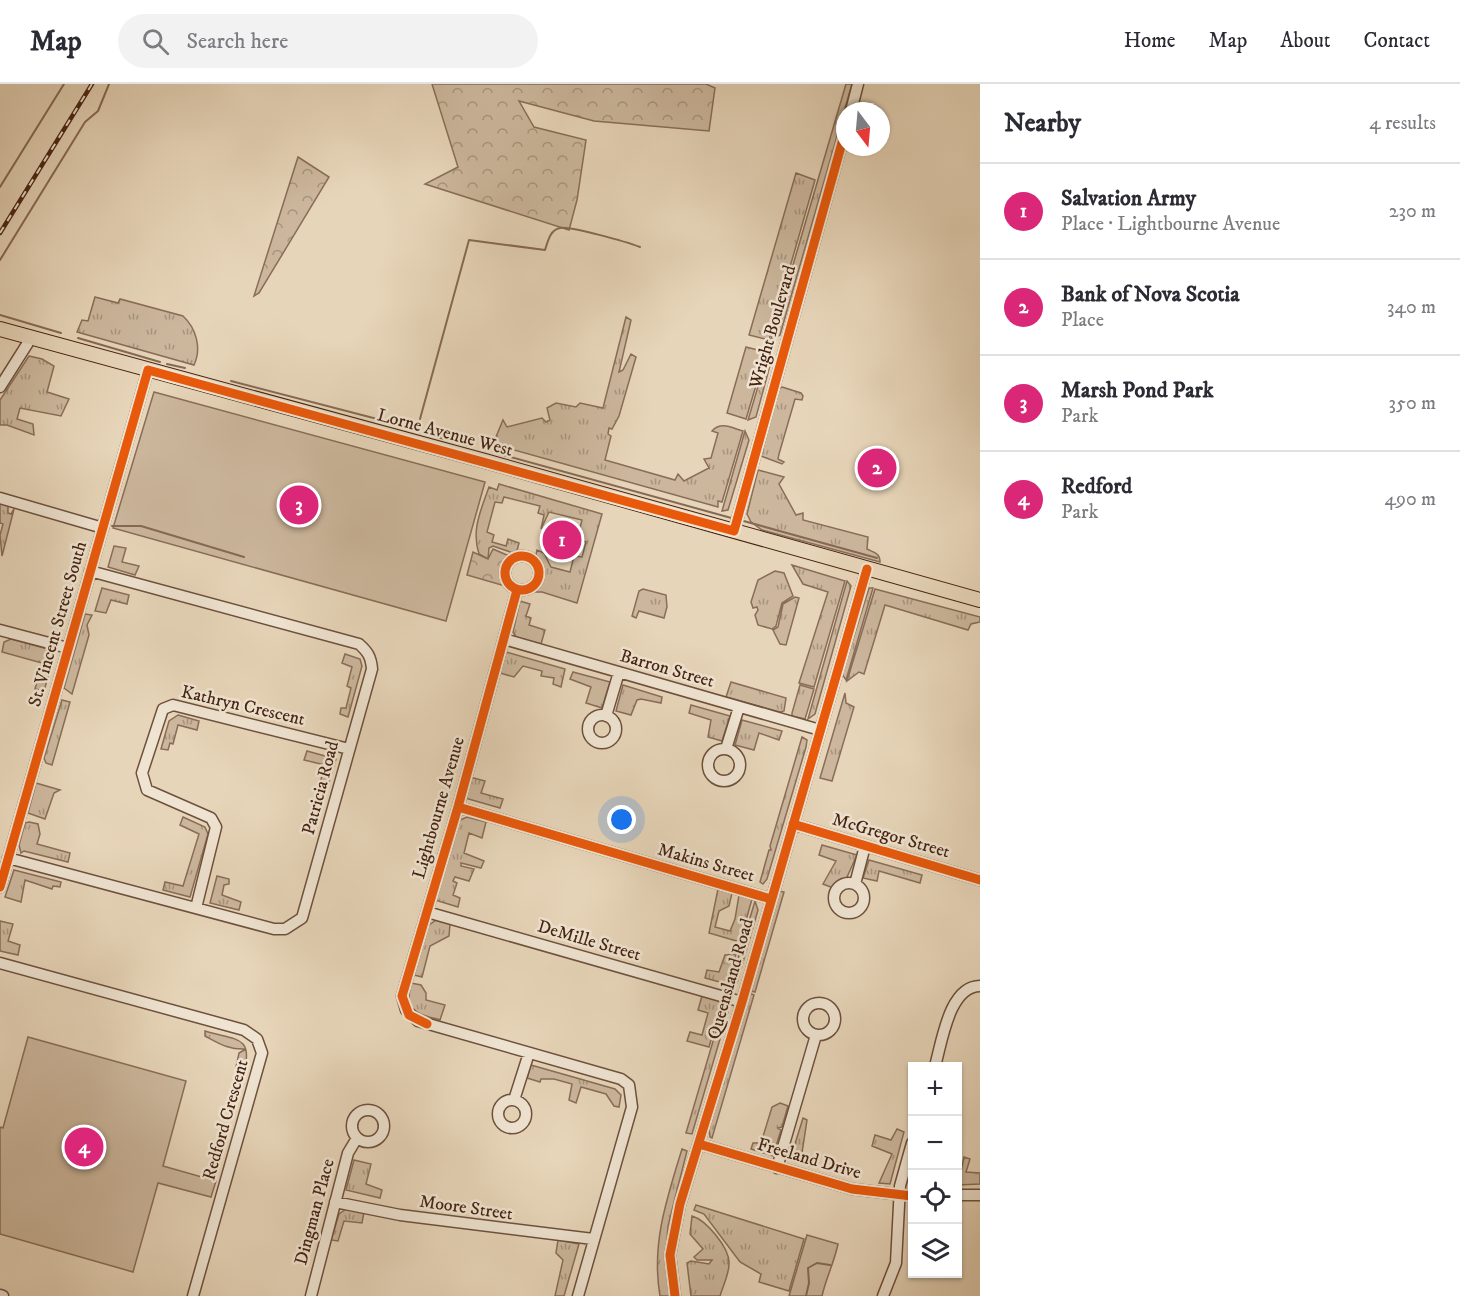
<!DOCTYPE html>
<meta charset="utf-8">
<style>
body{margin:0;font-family:"IM FELL DW Pica",serif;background:#f2f2f3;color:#2b2b33}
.controls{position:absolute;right:18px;bottom:18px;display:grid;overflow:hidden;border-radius:0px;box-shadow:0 2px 4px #0004}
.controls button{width:54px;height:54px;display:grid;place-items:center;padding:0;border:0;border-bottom:2px solid #e1e1e2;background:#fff;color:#2b2b33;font:30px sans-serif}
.compass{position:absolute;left:836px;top:18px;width:54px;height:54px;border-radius:50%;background:#fff;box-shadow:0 2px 4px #0004;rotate:164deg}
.you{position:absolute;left:622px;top:736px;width:21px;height:21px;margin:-15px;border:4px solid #fff;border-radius:50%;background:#1a73e8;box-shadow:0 0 0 9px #1a73e833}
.badge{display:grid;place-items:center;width:39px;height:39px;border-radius:50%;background:#db2777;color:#fff;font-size:20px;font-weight:700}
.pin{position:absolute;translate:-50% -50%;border:3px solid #fff;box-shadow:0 2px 6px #0006}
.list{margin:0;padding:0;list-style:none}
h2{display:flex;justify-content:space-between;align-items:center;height:78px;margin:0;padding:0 24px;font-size:26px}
h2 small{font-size:20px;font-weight:400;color:#7c7c81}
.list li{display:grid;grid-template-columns:39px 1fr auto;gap:18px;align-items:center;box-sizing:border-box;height:96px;padding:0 24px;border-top:2px solid #e1e1e2}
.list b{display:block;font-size:22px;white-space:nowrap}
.list p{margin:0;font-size:20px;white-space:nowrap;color:#7c7c81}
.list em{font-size:20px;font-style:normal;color:#7c7c81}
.icon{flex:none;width:33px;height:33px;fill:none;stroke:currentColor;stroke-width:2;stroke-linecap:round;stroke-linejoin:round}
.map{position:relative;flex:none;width:980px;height:1212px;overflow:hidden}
header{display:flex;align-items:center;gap:36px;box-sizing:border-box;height:84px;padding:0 30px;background:#fff;border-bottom:2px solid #e1e1e2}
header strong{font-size:28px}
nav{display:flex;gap:33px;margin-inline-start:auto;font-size:21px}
.search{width:420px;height:54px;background:#f2f2f3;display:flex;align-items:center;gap:15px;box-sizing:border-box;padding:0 21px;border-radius:33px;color:#7c7c81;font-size:22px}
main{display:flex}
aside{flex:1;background:#fff}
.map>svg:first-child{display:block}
.grass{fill:url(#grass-tufts);stroke:#896d58;stroke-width:1.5}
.forest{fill:url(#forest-crowns);stroke:#896d58;stroke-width:1.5}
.park{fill:#ccb79d;stroke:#896d58;stroke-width:1.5}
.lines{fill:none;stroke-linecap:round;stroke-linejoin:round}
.stream{stroke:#866954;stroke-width:2}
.minor-casing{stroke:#6e503c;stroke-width:13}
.major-casing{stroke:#462312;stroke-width:16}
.minor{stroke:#efe4d2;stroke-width:10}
.major{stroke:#e7d5b9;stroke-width:14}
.rail-casing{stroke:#462312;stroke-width:4.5}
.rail{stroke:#efe4d2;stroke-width:2;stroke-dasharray:7;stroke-linecap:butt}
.cycleway-casing{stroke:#efe4d2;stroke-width:13}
.cycleway{stroke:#e8590c;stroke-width:9}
.labels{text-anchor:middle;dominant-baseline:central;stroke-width:5;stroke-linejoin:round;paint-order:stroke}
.street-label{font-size:18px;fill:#462312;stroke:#efe4d2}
</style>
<header>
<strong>Map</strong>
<div class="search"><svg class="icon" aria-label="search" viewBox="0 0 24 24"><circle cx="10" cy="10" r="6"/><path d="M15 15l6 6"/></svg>Search here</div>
<nav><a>Home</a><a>Map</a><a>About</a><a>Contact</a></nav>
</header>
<main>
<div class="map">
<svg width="980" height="1212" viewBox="0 0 980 1212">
<defs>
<pattern id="grass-tufts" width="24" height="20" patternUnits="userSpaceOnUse" patternTransform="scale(1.5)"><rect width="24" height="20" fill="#ccb79d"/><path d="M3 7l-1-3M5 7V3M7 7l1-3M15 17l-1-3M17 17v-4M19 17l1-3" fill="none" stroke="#a7947f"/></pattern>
<pattern id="forest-crowns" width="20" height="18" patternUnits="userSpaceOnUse" patternTransform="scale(1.5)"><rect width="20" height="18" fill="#ccb79d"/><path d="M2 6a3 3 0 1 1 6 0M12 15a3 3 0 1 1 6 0" fill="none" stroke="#a7947f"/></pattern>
</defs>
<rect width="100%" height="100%" fill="#e7d5b9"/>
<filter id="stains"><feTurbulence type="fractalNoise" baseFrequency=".00333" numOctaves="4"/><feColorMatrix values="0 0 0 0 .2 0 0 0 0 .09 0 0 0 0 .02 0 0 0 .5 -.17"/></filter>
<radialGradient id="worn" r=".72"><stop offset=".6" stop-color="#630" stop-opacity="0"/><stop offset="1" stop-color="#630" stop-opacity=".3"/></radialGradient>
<path class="grass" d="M846,0h6l-72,251 -9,5z
M796,89l19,7 -46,160 -20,-5z
M95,213l23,6 2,-4 63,17c13,12 19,32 11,49l-117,-33 5,-12 6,1z
M626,233l5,3 -12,52 4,-2 8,-16 5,3 -17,59 -7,13 -3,-1 -1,6 3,2 -6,24 70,20 3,-6 6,7 25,-13 -5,-9 7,-1 7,-25 -6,-2c9,-10 20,-3 31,0l-21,71 -4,-1v6l-225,-63 10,-24 4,7 35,-9 4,4 4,-2 -3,-12 9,-5 20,4 4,-4 23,5z
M746,263l20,5 -20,67 -19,-6z
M768,269l4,5 -16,59 -8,3z
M29,272l13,3 12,7 -7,26 22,7 -8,17 -41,-8 -3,11 16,5 1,11 -27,-10h-7v-25z
M782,303l19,6 2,3 -1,4 -7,-1 -16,55 -1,5 6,3 -2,2 -21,-8 17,-66z
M745,347l4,9 -21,70 -6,1z
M758,386l26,7 -5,7 17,31 7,-2v7l65,17 -1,12c5,3 13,3 13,13l-118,-32 -11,-8 -4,-8z
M499,400l103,30 -25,89 -35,-11h-13l12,-12v-12l-6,-9 2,-9 7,3 7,14 19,5 4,-16 8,1 4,-15 -9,-3 5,-19 -33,-8 -8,17 3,-14 -6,-2 2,-7 -36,-9 -2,6 -7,-1 -8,30 7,3 -2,7 14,4 2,-7 11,4 -3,11 -23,-8 -4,2 -1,11 -9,-5c-8,-24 2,-44 10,-67l8,3z
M0,419l8,3v7l3,1 3,-5 -12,47 -2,-21 3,-11 -3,-1z
M114,462l12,2 -4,14 17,4 -4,9 -27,-8z
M792,481l53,16 -31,106 -15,-4 29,-91 -25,-8z
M775,487l9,2 9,23 -11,7 -6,23 -4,3 -14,-4 -3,-10 3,-5 -1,-3 -4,1 -2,-6 7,-22z
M847,497l4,5 -36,128 -7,5z
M102,504l27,7 -2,9 -16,-4 -5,13 -11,-2z
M869,504h4l-27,92 -4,-6z
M643,505l23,6 1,12 -3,11 -25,-7 -3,7 -4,-2 7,-25z
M875,505l105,28v5l-9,2 -3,6 -83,-25 -21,69 -5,-2 -12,9z
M795,513l4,1 -13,47 -6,-1 -7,-14 5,-3 5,-23z
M520,517l10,3 -4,12 5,2 -2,7 16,5 -4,14 -25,-7 -3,-5z
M85,530l7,1 -5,10 2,10 -17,59 -8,-6z
M11,555l44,12 -11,40 -9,-2 7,-26 -40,-11 2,-10z
M506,568l59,17 -4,18 -8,-3 1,-6 -13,-2 1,-5 -19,-5 -9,11 -14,-4z
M345,570l15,5 2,7 -14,51 -8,-3 1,-6h5l5,-20 -4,-2 5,-19 -10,-4z
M573,588l37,10 -8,26 -16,-5 5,-16 -21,-8z
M731,598l55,16 -2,13 -4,1 -54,-15z
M623,601l39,12 -1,6 -20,-4 -4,1 -6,15 -15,-4z
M800,601l14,4 -9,30 -13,-3v-3z
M845,609l1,10 8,4 -22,74 -12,-3z
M62,616l8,2 -18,63 -6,-2 -2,-5z
M691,621l39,11 -8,25 -14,-4 3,-17 -22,-7z
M178,631l21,6 -2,9 -19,-5 -5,19 -3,-1 -2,7 -7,-1 8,-28z
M742,636l40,11 -3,9 -20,-7 -5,17 -19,-5z
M802,653l5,3 -1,7 -39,132 -4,5 -3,-2 9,-32h2l-1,-4z
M307,667l29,8 -8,26 -8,-2 5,-18 -21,-5z
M470,693l15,4 -4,12 22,6 -3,9 -35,-10z
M36,699l24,7 -6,3 -9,26 -17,-6z
M183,733l22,10 3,7 -18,63 -27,-7 2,-8 18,4 16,-52 -19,-9z
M467,733l19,5 -4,16 -13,-5 -5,20 20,8 -3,7 -20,-5v3l13,3 -5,12 -14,-4 -2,4 4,2 -4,12 7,3 -2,9 -23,-7 23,-79z
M29,738l9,2 2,10 -3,10 33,9 -2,9 -44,-11 -3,2 -2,-8 6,-22z
M822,761l35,10 -10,22 -14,11 -10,-4 13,-23 -17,-6z
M869,776l53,15 -2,8 -41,-12 -2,10 -14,-3z
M14,786l47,12 -1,5 -7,-1 -1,3 -27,-9 -4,22 -16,-5z
M217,792l12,3v5l-5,1 -2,10 19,7 -2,8 -29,-7z
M718,805l14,4 -3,13 -10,5 -4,16 15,4 5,-12 4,-24 13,4 -12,43 -31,-9z
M779,807l5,1 -29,100 -4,-1z
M755,817l3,9 -21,73 -4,3 -3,-1z
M436,836l14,4 -1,12 -19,10 -8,31 -8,-2 14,-49z
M0,837l13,3 -5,17 12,4 -2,10 -18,-4z
M736,870l-9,30 -22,-6 2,-8 12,2 6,-17z
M411,899l10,2 5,8v7l19,5 -5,15c-24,-7 -36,-8 -29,-37z
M749,909l5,2 -42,143 -2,-1 -1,-9z
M702,912l20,6 -13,45 -22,-6 3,-9 12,3 6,-22 -10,-3z
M724,920l4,8 -36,122 -6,-1z
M205,947c29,9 49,4 39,40l-8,-4 3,-14 7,-4c-17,1 -26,-5 -41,-13z
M531,981l84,24 6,6 -2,12 -5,-1 -8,-12 -25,-7 -5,16 -7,-3 3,-16 -18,-5h-13l-1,3 -13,-4z
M780,1019l8,3 -6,21 -4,1 3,2 -8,26 -22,-7 2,-6h8l11,-36z
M803,1034l4,2 -5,33 11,4 -3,9 -20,-6z
M897,1045l7,3 -14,52 -11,-1 13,-29 -20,-8 3,-11 16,5z
M682,1065l5,2 -19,75 -2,29 5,41h-11c-9,-52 7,-98 22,-147z
M964,1073l6,2 -4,13 14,1v11l-22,1z
M354,1076l17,4 -5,20 16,6 -2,8 -34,-8z
M696,1121l108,34 -15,52 -30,-9 2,-8 -21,-12 -36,-48 -10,-4z
M346,1125l18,3 -2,11 -18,-2 -6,20 -7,-1 8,-26z
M692,1132c14,4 38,32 37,48 0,10 -6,22 -9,32h-29l-4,-33 4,-2 18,3 3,-4h-15l-3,-3 9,-8 -13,-15z
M558,1156l21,4 -15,52h-9l8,-36 -7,-7z"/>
<path class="forest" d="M432,0h274l9,4 -6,43 -115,-10 -75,-20 15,26 52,13 -9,60 -8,30 -144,-46 33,-17z
M298,73l31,20 -70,116 -5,3z
M493,465l16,7 -7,15 3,15 -38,-11 6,-23 15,7z"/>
<path class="park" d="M154,308l331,90 -39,139 -333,-93z
M28,953l158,44 -23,85 53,15 -5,16 -53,-14 -25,89 -133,-38v-107l3,1z
M807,1151l31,9c-4,19 -12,34 -16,52h-33z"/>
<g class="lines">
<path class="stream" d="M0,103l64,-103
M0,176l85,-138 13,-11 11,-27
M0,231l61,18
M78,254l82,24
M167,280l18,4
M231,297l181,47
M420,335l49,-179 76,10c3,-9 5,-20 15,-22 11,-2 67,14 80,19
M437,353l32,8
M500,370l235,65
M740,436l137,38
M112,442h29l103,31
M806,1212l3,-13 -1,-15 9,-5 13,2"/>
<defs>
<path id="minor" d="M851,27l7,-27
M0,303l31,-49
M0,414l103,30
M734,447l111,-399
M505 489a17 17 0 1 1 34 0a17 17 0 1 1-34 0Z
M517,506l-59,217 -56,189 4,14 12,11 203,58 8,6 3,22 -54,189
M0,546l68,18
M504,555l316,91
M588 645a14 14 0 1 1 28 0a14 14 0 1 1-28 0Z
M606,632l13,-44
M726,665l13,-42
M708 681a16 16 0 1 1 32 0a16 16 0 1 1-32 0Z
M458,723l313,92
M793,740l187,56
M8,774l266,71h11l17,-11 70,-249c-1,-12 -4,-17 -13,-25l-269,-73
M834 814a15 15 0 1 1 30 0a15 15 0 1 1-30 0Z
M855,800l10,-38
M0,803l148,-517
M196,824l20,-81 -5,-9 -64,-28 -5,-17 21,-64 10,-4 176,44
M427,828l315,90
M0,879l244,67 13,9 5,14 -69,243
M803 935a16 16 0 1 1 32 0a16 16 0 1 1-32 0Z
M935,982c7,-24 14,-80 45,-80
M514,1016l15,-47
M498 1030a14 14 0 1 1 28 0a14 14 0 1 1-28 0Z
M352 1042a16 16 0 1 1 32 0a16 16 0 1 1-32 0Z
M699,1060l153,45 60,7
M777,1084l39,-133
M958,1111h22
M335,1118l65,13 193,24
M0,1211l3,1
M311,1212l37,-143 9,-15
M675,1212l-5,-41 10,-51 62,-202 125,-433
M883,1212l13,-33 4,-77 12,-43"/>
<path id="major" d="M0,245l485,132 495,139"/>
</defs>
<use href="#minor" class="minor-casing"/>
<use href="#major" class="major-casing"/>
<use href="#minor" class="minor"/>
<use href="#major" class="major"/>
<defs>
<path id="rail" d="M0,149l92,-149"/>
</defs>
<use href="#rail" class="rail-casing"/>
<use href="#rail" class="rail"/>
<defs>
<path id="cycleway" d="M505 489a17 17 0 1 1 34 0a17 17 0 1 1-34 0Z
M458,723l313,92
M793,740l187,56
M0,803l148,-517 586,161 111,-399
M427,940l-18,-9 -7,-19 56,-189 59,-217
M699,1060l153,45 60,7
M675,1212l-5,-41 10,-51 62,-202 125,-433"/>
</defs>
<use href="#cycleway" class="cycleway-casing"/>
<use href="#cycleway" class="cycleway"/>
</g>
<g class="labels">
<g class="street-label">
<text transform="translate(773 243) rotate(-74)">Wright Boulevard</text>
<text transform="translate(445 349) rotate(15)">Lorne Avenue West</text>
<text transform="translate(58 540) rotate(-74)">St. Vincent Street South</text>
<text transform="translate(667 585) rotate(16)">Barron Street</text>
<text transform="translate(243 622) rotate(13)">Kathryn Crescent</text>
<text transform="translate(321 704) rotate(-75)">Patricia Road</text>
<text transform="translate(439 724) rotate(-74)">Lightbourne Avenue</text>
<text transform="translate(891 752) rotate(16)">McGregor Street</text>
<text transform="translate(706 779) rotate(16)">Makins Street</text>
<text transform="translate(589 857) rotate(16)">DeMille Street</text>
<text transform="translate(731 895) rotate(-74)">Queensland Road</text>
<text transform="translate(226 1036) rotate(-74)">Redford Crescent</text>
<text transform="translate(809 1075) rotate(16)">Freeland Drive</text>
<text transform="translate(466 1124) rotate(8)">Moore Street</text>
<text transform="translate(315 1128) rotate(-75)">Dingman Place</text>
</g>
</g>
<rect width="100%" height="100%" filter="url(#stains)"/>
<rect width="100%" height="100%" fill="url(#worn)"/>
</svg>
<div class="controls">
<button>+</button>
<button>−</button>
<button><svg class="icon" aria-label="locate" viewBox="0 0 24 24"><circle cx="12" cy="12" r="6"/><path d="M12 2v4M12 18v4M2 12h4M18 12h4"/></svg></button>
<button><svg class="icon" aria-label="layers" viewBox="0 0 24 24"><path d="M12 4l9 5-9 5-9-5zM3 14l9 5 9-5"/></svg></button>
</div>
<svg class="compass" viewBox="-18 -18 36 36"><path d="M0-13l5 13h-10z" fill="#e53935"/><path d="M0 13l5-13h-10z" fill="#7c7c81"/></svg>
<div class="you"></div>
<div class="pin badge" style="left:562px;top:456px">1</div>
<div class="pin badge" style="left:877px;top:384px">2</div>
<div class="pin badge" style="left:299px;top:421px">3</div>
<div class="pin badge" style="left:84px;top:1063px">4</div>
</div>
<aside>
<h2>Nearby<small>4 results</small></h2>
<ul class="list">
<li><span class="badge">1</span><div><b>Salvation Army</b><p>Place · Lightbourne Avenue</p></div><em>230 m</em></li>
<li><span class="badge">2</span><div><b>Bank of Nova Scotia</b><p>Place</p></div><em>340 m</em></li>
<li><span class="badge">3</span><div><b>Marsh Pond Park</b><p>Park</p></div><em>350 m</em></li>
<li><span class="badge">4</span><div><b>Redford</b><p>Park</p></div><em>490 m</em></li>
</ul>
</aside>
</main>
